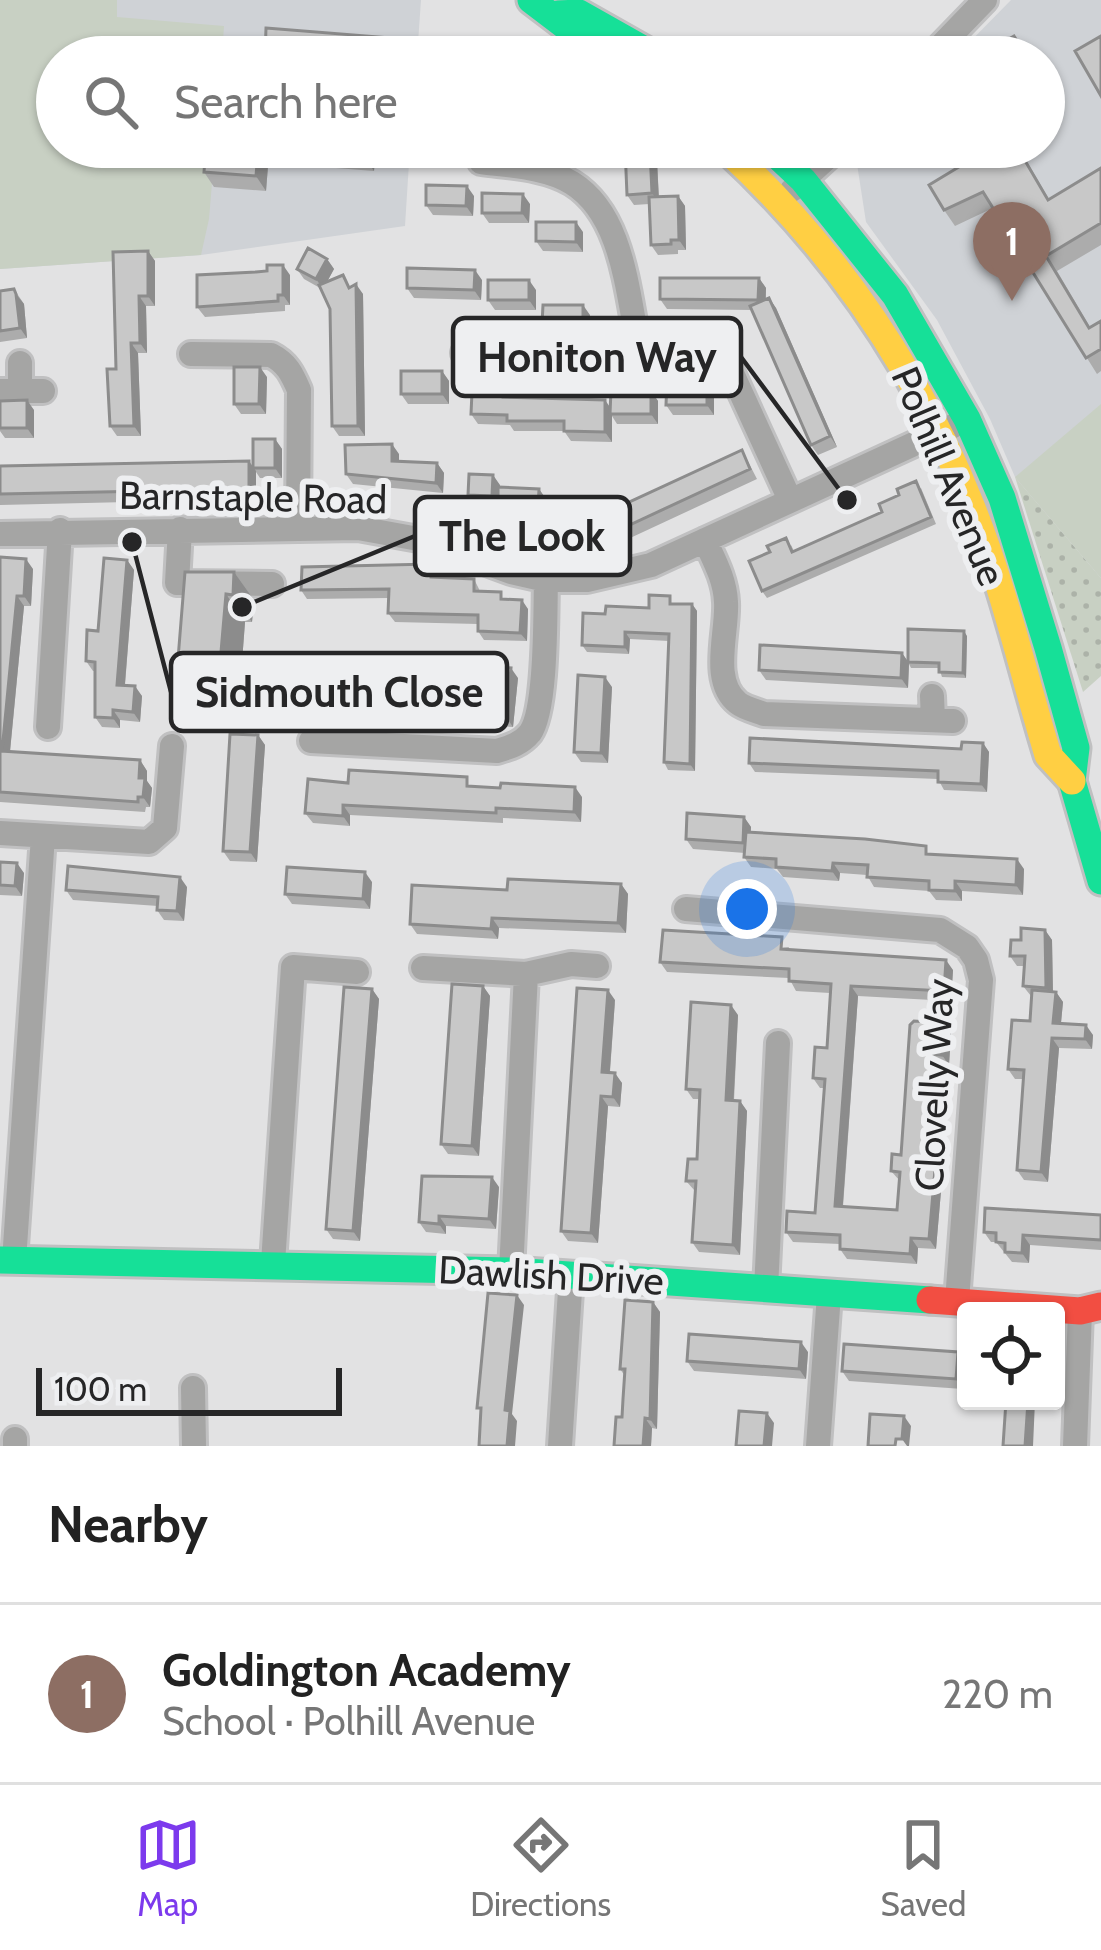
<!DOCTYPE html>
<meta charset="utf-8">
<style>
body{margin:0;font-family:Cabin,sans-serif;background:#f6f6f6;color:#222}
.controls{position:absolute;right:36px;bottom:36px;display:grid;overflow:hidden;border-radius:12px;box-shadow:0 3px 9px #0004}
.controls button{width:108px;height:108px;display:grid;place-items:center;padding:0;border:0;border-bottom:3px solid #e0e0e0;background:#fff;color:#222;font:60px sans-serif}
.scale{position:absolute;left:36px;bottom:30px;width:306px;box-sizing:border-box;padding-left:12px;border:6px solid #262627;border-top:0;font-size:33px;line-height:42px;white-space:nowrap;color:#262627;-webkit-text-stroke:9px #eeeff1;paint-order:stroke}
.you{position:absolute;left:747px;top:909px;width:42px;height:42px;margin:-30px;border:9px solid #fff;border-radius:50%;background:#1a73e8;box-shadow:0 0 0 18px #1a73e833}
.badge{display:grid;place-items:center;width:78px;height:78px;border-radius:50%;background:#7c3aed;color:#fff;font-size:39px;font-weight:700}
.pin{position:absolute;translate:-50% -99px;filter:drop-shadow(0 3px 6px #0008)}
.pin::after{content:'';position:absolute;top:63px;width:42px;height:36px;background:inherit;clip-path:polygon(0 0,100% 0,50% 100%)}
.list{margin:0;padding:0;list-style:none}
h2{display:flex;justify-content:space-between;align-items:center;height:156px;margin:0;padding:0 48px;font-size:51px}
h2 small{font-size:39px;font-weight:400;color:#767676}
.list li{display:grid;grid-template-columns:78px 1fr auto;gap:36px;align-items:center;box-sizing:border-box;height:180px;padding:0 48px;border-top:3px solid #e0e0e0}
.list b{display:block;font-size:45px;white-space:nowrap}
.list p{margin:0;font-size:39px;white-space:nowrap;color:#767676}
.list em{font-size:39px;font-style:normal;color:#767676}
.icon{flex:none;width:66px;height:66px;fill:none;stroke:currentColor;stroke-width:2;stroke-linecap:round;stroke-linejoin:round}
.map{position:relative;flex:none;width:1101px;height:1446px;overflow:hidden}
.search{position:absolute;background:#fff;box-shadow:0 3px 9px #0004;left:36px;right:36px;top:36px;height:132px;display:flex;align-items:center;gap:30px;box-sizing:border-box;padding:0 42px;border-radius:66px;color:#767676;font-size:45px}
.sheet{height:336px;background:#fff}
nav{display:flex;justify-content:space-around;align-items:center;box-sizing:border-box;height:168px;border-top:3px solid #e0e0e0;background:#fff;font-size:33px;color:#767676}
nav a{display:grid;justify-items:center;gap:6px}
nav .on{color:#7c3aed}
.map>svg:first-child{display:block}
.built{fill:#cfd2d6}
.grass{fill:url(#grass-dots)}
.park{fill:#c8d0c3}
.lines{fill:none;stroke-linecap:round;stroke-linejoin:round}
.street-casing{stroke:#c0c0c1;stroke-width:30}
.fast-casing{stroke:#c0c0c1;stroke-width:33}
.slow-casing{stroke:#c0c0c1;stroke-width:33}
.jam-casing{stroke:#c0c0c1;stroke-width:33}
.street{stroke:#a5a5a4;stroke-width:24}
.fast{stroke:#16e098;stroke-width:27}
.slow{stroke:#ffcf43;stroke-width:27}
.jam{stroke:#f24e42;stroke-width:27}
.wall{fill:#acacac}
.shaded-wall{fill:#8c8c8c}
.building{fill:#c8c8c8;stroke:#8c8c8c;stroke-width:3}
.labels{text-anchor:middle;dominant-baseline:central;stroke-width:12;stroke-linejoin:round;paint-order:stroke}
.street-label{font-size:39px;fill:#262627;stroke:#eeeff1}
.leader{fill:none;stroke:#262627;stroke-width:4.5}
.callout-dot{fill:#262627;stroke:#eeeff1;stroke-width:4.5}
.callout{fill:#eeeff1;stroke:#262627;stroke-width:4.5}
.callout-label{font-size:42px;text-anchor:middle;font-weight:bold;fill:#262627}
</style>
<div class="map">
<svg width="1101" height="1446" viewBox="0 0 1101 1446">
<defs>
<pattern id="grass-dots" width="8" height="8" patternUnits="userSpaceOnUse" patternTransform="scale(3)"><rect width="8" height="8" fill="#c8d0c3"/><path d="M2 2h.1M6 6h.1" fill="none" stroke="#acb2a8" stroke-width="1.8" stroke-linecap="round"/></pattern>
</defs>
<rect width="100%" height="100%" fill="#e2e2e3"/>
<path class="built" d="M0,0h421l-4,57h-360v90h353l-5,79 -204,29 -201,14z
M1011,0h90v578l-86,-101 -25,-58 -53,-99 -71,-98 -9,-58 13,-17h174v-90h-89z"/>
<path class="grass" d="M1015,477l86,101v98l-18,16z"/>
<path class="park" d="M0,0h117v17l107,9 -2,31h-165v90h158l-6,72 -8,36 -201,14z
M1101,404v174l-86,-101z"/>
<g class="lines">
<defs>
<path id="street" d="M930,57l55,-57
M481,147v15c29,4 65,5 91,21 53,33 55,114 68,169
M792,190l47,-43
M464,353l82,24 31,1 83,-35 23,-1 26,12 22,17 59,129
M191,354l80,1c16,8 21,19 28,35l-1,139
M20,363v28
M0,391h43
M180,529l-3,54 95,1
M0,534l358,-6 66,12 87,32 35,8h41l64,-15 302,-139
M705,540c9,20 20,39 21,62 2,30 -16,79 12,101 6,5 18,8 26,11l189,7
M932,696l1,24
M48,727l12,-197
M311,741l186,10c13,-4 24,-7 33,-18 17,-23 15,-121 16,-153
M0,833l149,9 16,-14 7,-82
M686,909l254,21 27,17 9,13 5,20 -24,321
M423,968l103,6 45,-10 26,2
M14,1261l29,-425
M273,1263l20,-296 64,5
M511,1271l15,-297
M766,1289l12,-246
M193,1388l1,58
M15,1446v-7
M560,1446l11,-171
M818,1446l11,-152
M1075,1446l5,-135"/>
<path id="fast" d="M531,0l75,57
M558,14l21,-1 78,44
M768,147l35,33 92,115 72,124 35,79 46,150 28,100 -4,33 29,100
M0,1260l511,11 419,29"/>
<path id="slow" d="M724,147c111,102 193,221 248,361 32,80 51,165 76,247l24,26"/>
<path id="jam" d="M930,1300l150,11 21,-5"/>
</defs>
<use href="#street" class="street-casing"/>
<use href="#fast" class="fast-casing"/>
<use href="#slow" class="slow-casing"/>
<use href="#jam" class="jam-casing"/>
<use href="#street" class="street"/>
<use href="#fast" class="fast"/>
<use href="#slow" class="slow"/>
<use href="#jam" class="jam"/>
</g>
<path class="wall" d="M1044,107l11,18 -11,6z
M214,147h35v4h9l10,15 -2,25 -52,-4 -10,-15z
M376,147l-2,24 -89,-7 -11,-15z
M965,147h70l3,6 -12,7 23,39 52,-31v77l-44,26 33,56 11,-6v50l-4,3 -104,-166 -38,18 -11,-16 28,-51z
M650,151l7,10 2,36 19,-1 7,10 1,44h-8v4l-20,1 -7,-10 -2,-41 -15,1 -7,-10z
M474,196l-1,20 -40,-1 -7,-10z
M530,204l-1,19h-40l-7,-10z
M583,232v20l-40,-1 -7,-10z
M148,251l7,10v45h-9l1,47h-9l3,83h-24l-7,-10 6,-57z
M327,259l7,10 -7,13 24,5 12,7 2,142h-26l-7,-10 -2,-117 -10,-21 -16,-9 -7,-10z
M290,275v30h-5v6l-80,6 -8,-10z
M759,278l7,10v11l3,-1 7,10 61,139 -19,8 -7,-10 -59,-135 -85,-1 -7,-10z
M482,280l-1,20 -67,-2 -7,-10z
M14,289l10,15 3,34 -27,4v-51z
M536,290v20h-41l-7,-10z
M590,315v20l-41,-1 -7,-10z
M442,371l7,10v23h-41l-7,-10z
M267,377l-1,37h-25l-7,-10z
M707,382l7,10v23h-41l-7,-10z
M651,391l7,10v23h-41l-5,-8v26l-41,-1 -7,-10h-50l-4,-6 -32,-1 -7,-10 32,-21 3,4 104,10z
M0,401l34,9v28h-29l-5,-7z
M275,439l7,10v29h-22l-4,-6v27l-256,6v-39l253,1z
M742,450l15,29 -129,60 -7,-10z
M399,454v7l38,2 7,10 -1,20 -90,-9 -7,-10z
M493,475l7,12 39,2 7,10 -1,20 -40,-1 -7,-12 -23,-1 -7,-10z
M921,488l15,36 -169,74 -5,-7 29,-46 3,6 88,-39z
M594,505l7,10 -1,20 -40,-1 -7,-10z
M0,557l33,12 -2,37h-7l-14,146 130,8 7,11v10l5,7 -2,19h-4l-1,5 -145,-10z
M127,560l7,10 -9,115 17,11 -2,26 -20,-2v8l-18,-1 -7,-10v-46h-2l-7,-10z
M234,572l20,28 -2,22h-7l-7,93 -43,-3 -19,-28z
M438,573l-1,5 37,1 6,12 48,18 -1,32 -43,-1 -6,-9v-7l-83,-2 -7,-9 1,-15 -82,1 -6,-9z
M675,604h17l5,7 -2,160 -27,-1 -4,-8 5,-121 -39,-2 -1,15 -42,-2 -5,-7 23,-31z
M967,636l-1,42 -24,-1 -3,-9h-28l-2,-4 -1,24 -142,-8 -7,-10 143,-17 6,9z
M287,664l157,17 -1,36 -88,-5 -7,-11 -34,-1v9l-21,-1 -7,-10z
M518,678l-5,49 -37,-2 -7,-10z
M612,687l-4,76 -27,-1 -7,-10z
M258,735l7,10 -8,117 -27,-1 -7,-10z
M983,743l6,9 -2,40 -43,-2 -6,-11 -183,-7 -6,-9 212,-14z
M348,783l126,4 108,10 -1,25 -78,-4v5l-153,-8v11l-37,-3 -8,-10z
M744,817l7,10 -1,5 183,23 91,14 -1,26 -61,-4v10l-26,-1 -7,-9 -55,-4 -7,-12 -27,-2 -1,8 -56,-4 -6,-8 -26,-2 -7,-10 1,-4 -52,-4 -7,-10z
M0,862l24,11 -2,23 -22,-1z
M372,882l-2,27 -78,-5 -7,-10z
M621,884l7,10 -2,39 -127,-5 -1,11 -81,-5 -7,-10 97,-34z
M187,887l-3,34 -20,-1 -7,-10 1,-4 -85,-6 -7,-10z
M1045,930l7,10 1,52h3l7,10 -2,21 32,12 -1,14 -33,-1 -11,134 -24,-2 -7,-10 6,-91h-8l-7,-10 22,-48 1,-25 -8,-10 1,-20h-7l-7,-10 11,-16z
M789,947l-1,3 165,20 -2,31 -93,-5 -15,211 54,3 3,-29 -9,-10 10,-16 9,-130 34,-2 7,10 -2,32 -10,-1 -3,38 -3,55 3,1 7,10 -7,81 -18,-1 -1,16 -70,-5 -7,-10v-5l-47,-2 -7,-10 29,-19 9,-125h-4l-7,-10 14,-30 3,-55 -34,-2 -7,-13 -122,-6 -7,-10z
M483,986l7,10 -11,160 -31,-2 -7,-10z
M372,989l7,10 -19,242 -27,-2 -7,-10z
M615,1000l-5,72 12,11 -2,24 -12,-1 -10,137 -30,-2 -7,-10z
M738,1015l-4,86h6l7,10 -7,144 -41,-3 -7,-10 3,-51 -9,-10 11,-22 3,-60h-7l-7,-10z
M499,1187l-3,42 -50,-3v8l-20,-2 -7,-10z
M1101,1215v35l-71,-5 -1,18 -17,-1 -16,-20h-5l-7,-10z
M653,1302l7,10 -3,117 -5,-1 -1,18h-37l8,-29 3,-41 -5,-7z
M808,1352l-2,27 -112,-8 -7,-10z
M965,1362l-2,27 -114,-8 -7,-10z"/>
<path class="shaded-wall" d="M392,38l10,15v4h-12z
M475,39l7,10v8h-7z
M364,147h12l-2,24 -10,-15z
M258,151l10,15 -2,25 -10,-15z
M650,151l7,10 2,42 -7,-10z
M467,186l7,10 -1,20 -7,-10z
M523,194l7,10 -1,19 -7,-10z
M678,196l7,10 1,44 -7,-10z
M576,222l7,10v20l-7,-10z
M148,251l7,10v45l-7,-10z
M327,259l7,10 -11,20 -7,-10z
M283,265l7,10v30l-7,-10z
M475,270l7,10 -1,20 -7,-10z
M759,278l7,10 -1,22 -7,-10z
M529,280l7,10v20l-7,-10z
M356,284l7,10 2,142 -7,-10z
M16,294l8,10 3,34 -7,-10z
M139,296l7,10 1,47 -7,-10z
M769,298l7,10 61,139 -7,-11z
M583,305l7,10v20l-7,-10z
M131,343l7,10 3,83 -7,-10z
M260,367l7,10 -1,37 -7,-10z
M442,371l7,10v23l-7,-10z
M707,382l7,10v23l-7,-10z
M651,391l7,10v23l-7,-10z
M27,400l7,10v28l-7,-10z
M605,400l7,10v32l-7,-10z
M275,439l7,10v29l-7,-10z
M392,444l7,10v17l-7,-10z
M249,461l7,10v28l-7,-10z
M437,463l7,10 -1,20 -7,-10z
M493,475l7,10 -1,21 -7,-10z
M539,489l7,10 -1,20 -7,-10z
M594,505l7,10 -1,20 -7,-10z
M26,559l7,10 -2,37 -7,-10z
M127,560l7,10 -10,125 -7,-10z
M234,572l20,28 -2,22 -19,-27z
M226,594l19,28 -7,93 -20,-28z
M17,596l7,10 -15,155 -7,-10z
M522,600l6,9 -1,32 -7,-8z
M692,604l5,7 -2,160 -5,-7z
M964,631l3,5 -1,42 -3,-5z
M625,632l5,7 -1,15 -4,-7z
M902,653l7,10 -1,25 -7,-10z
M511,668l7,10 -5,49 -7,-10z
M437,671l7,10 -1,36 -7,-10z
M605,677l7,10 -4,76 -7,-10z
M135,686l7,10 -2,26 -7,-10z
M307,690l7,10v9l-7,-10z
M113,710l7,10v8l-7,-10z
M258,735l7,10 -8,117 -7,-10z
M983,743l6,9 -2,40 -6,-8z
M140,760l7,11v10l5,7 -2,19 -7,-10 -4,-19z
M575,787l7,10 -1,25 -7,-10z
M343,805l7,10v11l-7,-10z
M744,817l7,10 -1,26 -7,-10z
M1017,859l7,10 -1,26 -7,-10z
M17,863l7,10 -2,23 -7,-10z
M833,863l7,10 -1,8 -7,-10z
M365,872l7,10 -2,27 -7,-10z
M180,877l7,10 -3,34 -7,-10z
M955,881l7,10v10l-7,-10z
M621,884l7,10 -2,39 -8,-10z
M492,918l7,10 -1,11 -7,-10z
M1045,930l7,10 1,58 -7,-10z
M946,960l7,10 -2,31 -7,-10z
M483,986l7,10 -11,160 -7,-10z
M851,986l7,10 -16,220 -7,-10z
M372,989l7,10 -19,242 -7,-10z
M608,990l7,10 -6,82 -7,-10z
M1056,992l7,10 -3,31 -7,-10z
M731,1005l7,10 -5,95 -7,-10z
M944,1023l7,10 -2,32 -7,-10z
M1086,1025l7,10 -1,14 -7,-10z
M1052,1038l7,10 -11,134 -7,-10z
M932,1054l7,10 -7,103 -7,-10z
M615,1073l7,10 -2,24 -7,-10z
M601,1096l7,10 -10,137 -7,-10z
M740,1101l7,10 -7,144 -7,-10z
M936,1158l7,10 -7,81 -7,-10z
M492,1177l7,10 -3,42 -7,-10z
M439,1216l7,10v8l-7,-10z
M1023,1235l7,10 -1,18 -7,-10z
M911,1238l7,10 -1,16 -7,-10z
M517,1295l7,10 -12,109 5,7 -2,25h-8l-2,-36z
M653,1302l7,10 -3,117 -7,-10z
M801,1342l7,10 -2,27 -7,-10z
M958,1352l7,10 -2,27 -7,-10z
M1028,1401h7l-2,45h-8z
M767,1413l7,10 -2,23h-8z
M904,1416l7,10 -2,20h-2l-5,-7z
M645,1418l7,10 -1,18h-8z"/>
<path class="building" d="M266,28l126,10 -2,19h-125z
M1014,36l13,21h-49z
M1101,36v60l-26,-45z
M452,39h23v18h-23z
M206,147h32v3l20,1 -2,25 -52,-4z
M274,147h90v9l-90,-7z
M625,147h17l1,5 7,-1 2,42 -25,2z
M965,147h52l31,53 53,-32v55l-55,33 43,72 12,-7v28l-15,9 -103,-166 -39,18 -15,-25 43,-26z
M426,185l41,1 -1,20 -40,-1z
M482,193l41,1 -1,19h-40z
M678,196l1,44h-8v4l-20,1 -2,-48z
M536,222h40v20l-40,-1z
M308,248l19,11 -11,20 -19,-10z
M148,251v45h-9l1,47h-9l3,83h-24l-3,-57h9l-3,-117z
M267,265h16v30h-5v6l-81,6v-32l59,-3 11,-1z
M407,268l68,2 -1,20 -67,-2z
M343,275l6,13 7,-4 2,142h-26l-2,-117 -11,-24z
M660,278h99l-1,22 -98,-1z
M488,280h41v20h-41z
M14,289l2,5 4,34 -20,3v-40z
M769,298l61,138 -19,9 -61,-139z
M543,305h40v20l-41,-1z
M234,367h26l-1,37h-25z
M401,371h41v23h-41z
M667,381l40,1v23h-41z
M611,390l40,1v23h-41z
M472,392l31,1v4l102,3v32l-41,-1v-10h-57v-6l-36,-1z
M27,400v28h-27v-27z
M253,439h22v29h-22z
M392,444v17l45,2 -1,20 -90,-9 -1,-29z
M742,450l8,19 -129,60 -9,-19z
M249,461v28l-249,5v-28z
M469,474l24,1 -1,21 -24,-1z
M916,481l15,36 -169,74 -13,-30 21,-9 -3,-6 19,-8 6,14 90,-40 -3,-8 20,-9 -2,-6z
M498,487l41,2 -1,20 -40,-1z
M0,557l26,2 -2,37h-7l-15,155 138,9 -1,18h6l-2,19h-5v5l-138,-10z
M104,558l23,2 -10,125 18,1 -2,26 -20,-2v8l-18,-1v-55l-9,-1 1,-31 11,1z
M431,564v13l43,2v12l27,1v7l21,1 -2,33 -42,-2v-16l-90,-2 1,-24 -88,1 1,-23z
M185,572h49l-1,23 -7,-1 -8,93 -42,-3z
M649,595l21,1v8h22l-2,160 -26,-2 5,-128 -44,-2v15l-43,-2 1,-32 22,1 1,-8 43,2z
M908,629l56,2 -1,42 -24,-1v-9l-31,-1z
M760,645l142,8 -1,25 -142,-8z
M472,666l39,2 -5,49 -37,-2z
M578,675l27,2 -4,76 -27,-1z
M230,734l28,1 -8,117 -27,-1z
M750,738l211,11 1,-7 21,1 -2,41 -43,-2v-11l-189,-8z
M349,770l118,7v9l33,2 1,-5 74,4 -1,25 -78,-4v5l-153,-8v11l-38,-3 3,-34 40,4z
M687,813l57,4 -1,26 -57,-4z
M746,832l119,7 61,7v8l91,5 -1,26 -61,-4v10l-26,-1v-9l-62,-4 1,-12 -35,-2 -1,8 -56,-4v-8l-32,-2z
M0,862l17,1 -2,23 -15,-1z
M68,866l112,11 -3,34 -20,-1 1,-13 -92,-7z
M287,867l78,5 -2,27 -78,-5z
M508,879l113,5 -3,39 -126,-5 -1,11 -81,-5 2,-39 95,5z
M1021,928l24,2 1,58 -23,-2 2,-30h-15l1,-16h10z
M663,930l119,7 -1,12 165,11 -2,31 -93,-5 -16,220 62,4 3,-38 -9,-1 1,-17 9,1 9,-130 4,-4 30,2 -2,32 -10,-1 -3,38 -4,65 11,1 -7,81 -18,-1 -1,16 -70,-5v-14l-54,-3 1,-21 28,2 10,-134 -12,-1 2,-31 12,1 4,-64 -42,-3v-12l-129,-7z
M452,984l31,2 -11,160 -31,-2z
M344,987l28,2 -19,242 -27,-2z
M577,988l31,2 -6,82 13,1 -2,24 -12,-1 -10,137 -30,-2z
M1032,990l24,2 -3,31 33,2 -1,14 -33,-1 -11,134 -24,-2 7,-100 -16,-1 4,-49 18,1z
M691,1002l40,3 -5,95 14,1 -7,144 -41,-3 4,-61h-10l2,-22h9l3,-69 -14,-1z
M422,1176l70,1 -3,42 -50,-3v8l-20,-2z
M985,1208l116,7v25l-78,-5 -1,18 -17,-1v-9l-9,-1v-9l-12,-1z
M488,1293l29,2 -12,115 5,1 -3,35h-28l2,-38h-4z
M625,1300l28,2 -3,117 -5,-1 -2,28h-29l2,-29h6l1,-18 2,-30h-5z
M689,1334l112,8 -2,27 -112,-8z
M844,1344l114,8 -2,27 -114,-8z
M1006,1401h22l-3,45h-22z
M739,1411l28,2 -3,33h-28z
M870,1414l34,2 -2,23h-6l-1,7h-27z"/>
<g class="labels">
<g class="street-label">
<text transform="translate(949 476) rotate(67)">Polhill Avenue</text>
<text transform="translate(253 497) rotate(1)">Barnstaple Road</text>
<text transform="translate(934 1085) rotate(-87)">Clovelly Way</text>
<text transform="translate(551 1275) rotate(3)">Dawlish Drive</text>
</g>
</g>
<path class="leader" d="M847 500L741 357M242 607L415 536M132 542L171 692"/>
<g class="callout-dot">
<circle cx="847" cy="500" r="12"/>
<circle cx="242" cy="607" r="12"/>
<circle cx="132" cy="542" r="12"/>
</g>
<g class="callout">
<rect x="453" y="318" width="288" height="78" rx="12"/>
<rect x="415" y="497" width="215" height="78" rx="12"/>
<rect x="171" y="653" width="336" height="78" rx="12"/>
</g>
<g class="callout-label">
<text x="597" y="372">Honiton Way</text>
<text x="522" y="551">The Look</text>
<text x="339" y="707">Sidmouth Close</text>
</g>
</svg>
<div class="controls">
<button><svg class="icon" aria-label="locate" viewBox="0 0 24 24"><circle cx="12" cy="12" r="6"/><path d="M12 2v4M12 18v4M2 12h4M18 12h4"/></svg></button>
</div>
<div class="scale">100 m</div>
<div class="you"></div>
<div class="pin badge" style="left:1012px;top:301px;background:#8d6e63">1</div>
<div class="search"><svg class="icon" aria-label="search" viewBox="0 0 24 24"><circle cx="10" cy="10" r="6"/><path d="M15 15l6 6"/></svg>Search here</div>
</div>
<section class="sheet">
<h2>Nearby<small></small></h2>
<ul class="list">
<li><span class="badge" style="background:#8d6e63">1</span><div><b>Goldington Academy</b><p>School · Polhill Avenue</p></div><em>220 m</em></li>
</ul>
</section>
<nav>
<a class="on"><svg class="icon" aria-label="map" viewBox="0 0 24 24"><path d="M3 6l6-2 6 2 6-2v14l-6 2-6-2-6 2zM9 4v14M15 6v14"/></svg>Map</a>
<a><svg class="icon" aria-label="directions" viewBox="0 0 24 24"><path d="M12 3l9 9-9 9-9-9zM9 14v-3h6M13 9l2 2-2 2"/></svg>Directions</a>
<a><svg class="icon" aria-label="saved" viewBox="0 0 24 24"><path d="M7 4h10v16l-5-4-5 4z"/></svg>Saved</a>
</nav>
